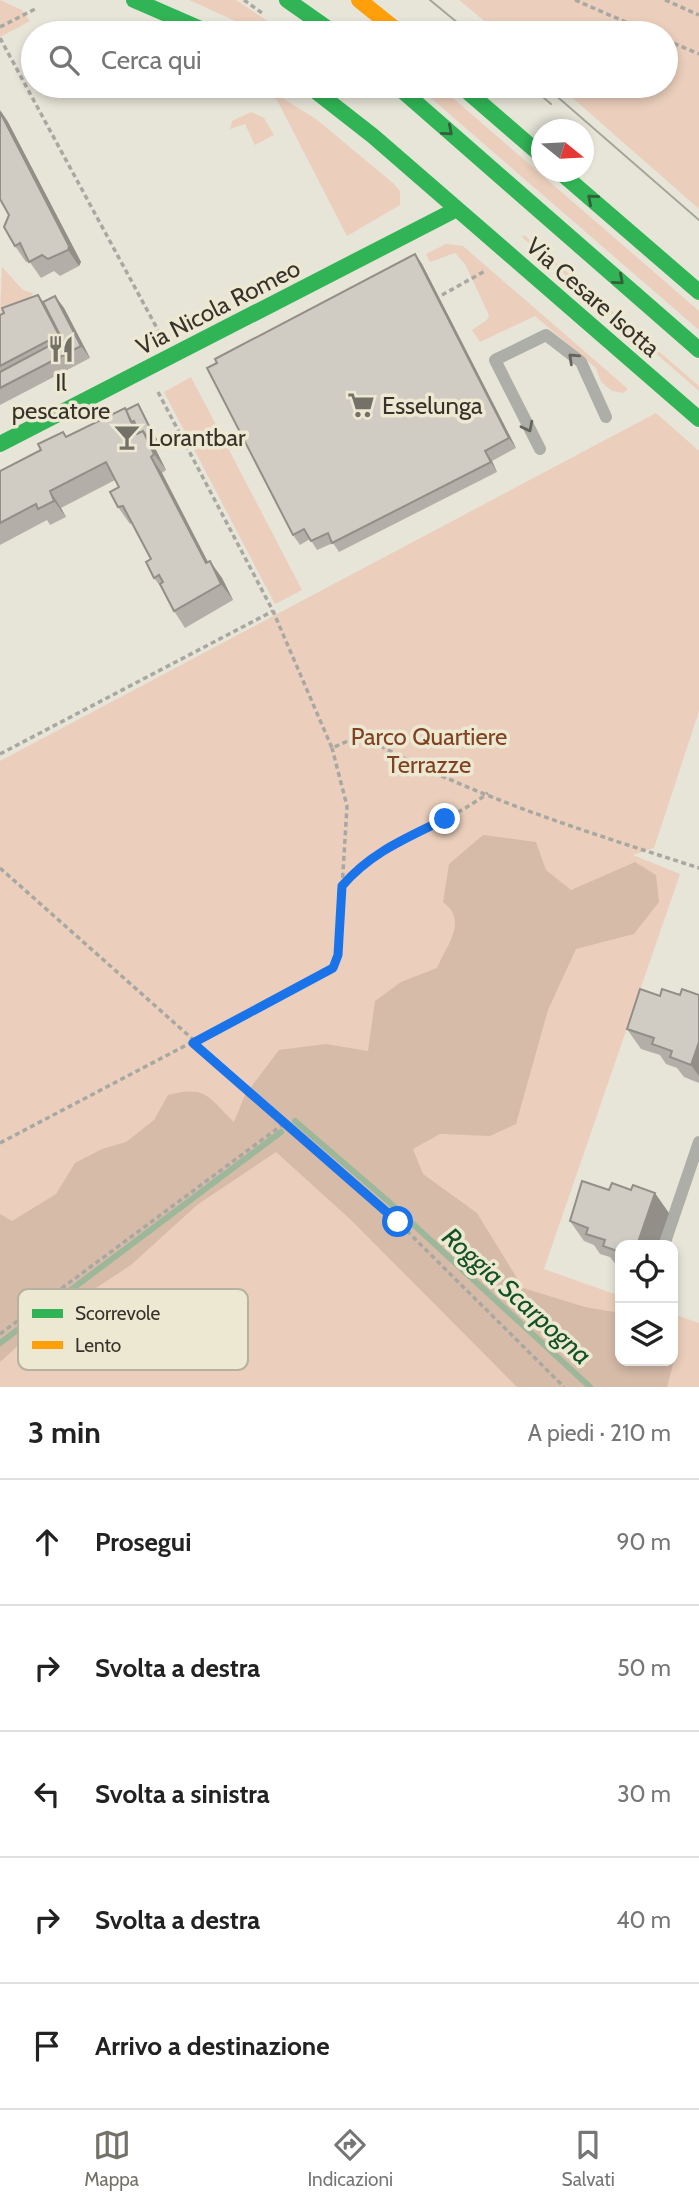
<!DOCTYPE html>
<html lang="it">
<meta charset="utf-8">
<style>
body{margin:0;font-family:Cabin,sans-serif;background:#f2f2f2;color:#222}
.controls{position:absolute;right:21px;bottom:21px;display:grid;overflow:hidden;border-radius:14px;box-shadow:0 4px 10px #0003}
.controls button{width:63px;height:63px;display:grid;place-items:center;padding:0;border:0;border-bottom:2px solid #e0e0e0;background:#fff;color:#222;font:35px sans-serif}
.compass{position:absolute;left:531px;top:119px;width:63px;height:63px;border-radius:50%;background:#fff;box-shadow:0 4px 10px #0003;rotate:108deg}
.stop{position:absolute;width:21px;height:21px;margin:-16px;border:5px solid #1a73e8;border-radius:50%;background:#fff}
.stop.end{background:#1a73e8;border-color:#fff;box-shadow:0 2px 7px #0008}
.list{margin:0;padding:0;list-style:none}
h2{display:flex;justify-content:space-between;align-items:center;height:91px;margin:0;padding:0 28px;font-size:30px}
h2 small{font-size:23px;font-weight:400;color:#767676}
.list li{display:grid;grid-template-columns:46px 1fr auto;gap:21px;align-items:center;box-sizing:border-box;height:126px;padding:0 28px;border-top:2px solid #e0e0e0}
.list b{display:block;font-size:26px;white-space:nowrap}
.list em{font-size:23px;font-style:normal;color:#767676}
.icon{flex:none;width:38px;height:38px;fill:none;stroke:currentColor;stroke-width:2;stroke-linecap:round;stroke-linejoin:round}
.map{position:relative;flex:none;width:699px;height:1387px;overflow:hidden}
.search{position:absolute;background:#fff;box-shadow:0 4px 10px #0003;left:21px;right:21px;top:21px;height:77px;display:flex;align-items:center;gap:18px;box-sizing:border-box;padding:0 24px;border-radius:38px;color:#767676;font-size:26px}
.sheet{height:721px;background:#fff}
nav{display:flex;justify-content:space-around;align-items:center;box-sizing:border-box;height:98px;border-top:2px solid #e0e0e0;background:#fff;font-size:19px;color:#767676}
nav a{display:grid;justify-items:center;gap:4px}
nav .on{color:#737168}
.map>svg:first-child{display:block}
.green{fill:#ebcfbc}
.forest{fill:#d7bba9}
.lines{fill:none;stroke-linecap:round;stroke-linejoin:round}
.stream{stroke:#9db79b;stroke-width:6}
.path{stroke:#a8a8a2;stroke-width:3.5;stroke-dasharray:5 3.5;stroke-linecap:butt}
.lane{stroke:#acaea7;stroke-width:12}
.fast{stroke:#30b455;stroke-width:16}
.slow{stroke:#ff9f0a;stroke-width:16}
.tram{stroke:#a6a59c;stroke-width:2}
.wall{fill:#b3afa8}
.shaded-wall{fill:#928f88}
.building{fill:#d0ccc3;stroke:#928f88;stroke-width:2}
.oneway{stroke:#33603a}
.oneway2{stroke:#65645d}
.route{stroke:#1a73e8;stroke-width:9}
.labels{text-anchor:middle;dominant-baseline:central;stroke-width:7;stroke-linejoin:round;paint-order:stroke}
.street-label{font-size:24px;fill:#35332b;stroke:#ede8d2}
.poi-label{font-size:24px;fill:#35332b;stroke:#ede8d2;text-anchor:start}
.park-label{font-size:24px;fill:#804222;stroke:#ede8d2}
.water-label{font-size:26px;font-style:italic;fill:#135022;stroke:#ede8d2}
.key{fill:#ede8d2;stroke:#b6b2a0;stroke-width:2}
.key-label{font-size:19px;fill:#35332b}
</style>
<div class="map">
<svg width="699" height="1387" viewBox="0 0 699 1387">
<rect width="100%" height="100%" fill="#e7e4d8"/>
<path class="green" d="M0,0l22,10 8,11 -30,16z
M189,0h47l50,33h-24z
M459,0h240v209l-140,-123h107v-53h-167z
M263,86l53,33 78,65 6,7v14l-53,31 -70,-136 -15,-10z
M417,86h22l260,225v19z
M251,112l13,6 10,17 -19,10 -10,-21 -15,5 2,-8z
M524,235l175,151v5l-177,-154z
M446,244l17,2 165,143 -5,4 -11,-2 -11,-9 -5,-14 -61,-52 -55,26 -8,-12 15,-10 2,-5 -24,-51 -10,-11 -25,9 -4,-8z
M2,267l21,23 10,3 -5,8 -28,14z
M191,377l111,213 -27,14 -111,-212z
M656,413l43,38v260l-45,137 -21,7 47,19 -136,395 76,27v65h53v-47l26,9v64h-699v-626z"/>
<path class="forest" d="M483,835l53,7 10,28 25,20 64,-28 21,13 3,27 -25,32 -58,15 -28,61 -32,114 -26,12 -50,-2 -27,15 10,25 54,39 46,75 62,19 35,6v48h53v-30l5,14 -11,42h-150l-166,-167 -75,-68 -79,53 -66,60 -88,58 -43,39v-148l12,7 44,-27 19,-31 27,-14 24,-7 28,-22 14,-25c39,-10 40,2 66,27l11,-27 34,-45 47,-6 42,7 7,-50 26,-19 36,-14c9,-22 32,-47 6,-66l6,-38z"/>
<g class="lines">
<path class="stream" d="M295,1121l94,81 201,185
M0,1343l281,-211"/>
<path class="path" d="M244,0l18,13
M575,0l76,33
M665,0l34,15
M426,23l12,10
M0,27l37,-19
M0,38l159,294
M666,40l33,14
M442,295l43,-24
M158,392l115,219 59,137 29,-13c104,60 224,96 338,133
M0,754l273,-143
M0,868l286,254
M344,885c38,-46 98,-57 144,-92
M0,1143l333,-175 5,-13 9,-149 -15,-58
M0,1334l286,-212 112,100 166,165"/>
<path class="lane" d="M540,449l-45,-89 51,-25 35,27 25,55
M664,1245l35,-103"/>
<path class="fast" d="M134,0l76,33
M287,0l47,33
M309,86l64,50 326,283
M397,86l302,264
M461,86l81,70
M560,172l139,120
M0,444l457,-235"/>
<path class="slow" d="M359,0l41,33"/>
<path class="tram" d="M430,0l40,33
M530,86l21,18
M545,86l154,134"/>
</g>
<path class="wall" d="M0,110l8,12 73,140 -2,4 -19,10 -6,-5 -13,7 -12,-17 -3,1 -11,-16 -6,-31 -9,-16z
M415,254l7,10 94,184 -24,13 5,11 -158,80 -6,-9 -16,7 -7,-11 -10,6 -7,-10z
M38,295l6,8 11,-7 9,12 26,50 -90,47v-90z
M138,404l22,41 -5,3 11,22 -4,3 46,89 14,16 11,22 -48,28 -11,-17 -10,-20 -10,-13 -3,-19 -19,-36 -2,1 -12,-17 1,-20 -4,-7 -54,28 5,9 -16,8 -3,-5 -47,25v-74l67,-34z
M680,995h19v88l-15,-6 -7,-9 -11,-4 -6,-9 -19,-6 -14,-20z
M669,1213l-11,32h-38v22l-3,-1 -7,-9 -10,-3 -6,-9 -10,-4 -14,-20z"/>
<path class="shaded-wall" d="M0,110l8,12 73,140 -2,4 -11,-16z
M415,254l7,10 94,184 -7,-10z
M55,296l9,12 26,50 -9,-12z
M125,408l11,17 11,22 -10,-13z
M143,431l12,17 11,22 -12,-16z
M485,451l7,10 5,11 -6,-10z
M151,457l11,16 55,107 -11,-17z
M50,491l11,17 5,9 -12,-16z
M210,561l12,17 11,22 -12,-16z
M699,1042v34l-8,-11z
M655,1193l14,20 -11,32h-21z"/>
<path class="building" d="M0,112l69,134 -1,4 -20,9 -6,-4 -13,7 -9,-19 -5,3 -11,-19 5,-12 -9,-16z
M415,254l94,184 -24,13 6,11 -159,81 -4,-10 -17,8 -7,-12 -11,6 -86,-167 10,-5 -2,-4z
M38,295l21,40 -59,31v-51l4,-2 -2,-5z
M55,296l26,50 -81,42v-16l62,-33 -19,-37z
M138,404l19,38 -5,2 -9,-13 -4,2 -5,-12 -3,1 -5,-12z
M125,408l12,26 6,-3 11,23 -3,3 55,106 4,-2 11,23 -47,27 -14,-27 3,-2 -4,-7 -5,3 -8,-16 5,-3 -28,-53 -5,1 -8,-15 9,-5 -13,-25 -56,29 4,10 -16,8 -2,-5 -36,19v-52l41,-21 -3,-6 25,-12 3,5z
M640,989l20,7 2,-7 18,6 2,-6 17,6v47l-8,23 -21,-8 2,-6 -20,-7 2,-6 -27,-9z
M582,1181l27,9 3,-7 19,7 2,-5 22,8 -18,52h-17v7l-17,-6 2,-6 -19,-6 2,-6 -18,-7z"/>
<defs><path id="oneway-chevron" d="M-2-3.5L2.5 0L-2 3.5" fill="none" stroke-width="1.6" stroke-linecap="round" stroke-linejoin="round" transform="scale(1.75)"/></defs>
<g class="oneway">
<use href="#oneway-chevron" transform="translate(448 131) rotate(41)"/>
<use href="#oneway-chevron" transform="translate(592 199) rotate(-139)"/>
<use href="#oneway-chevron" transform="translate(619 280) rotate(41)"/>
</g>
<g class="oneway2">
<use href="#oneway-chevron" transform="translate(573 358) rotate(-137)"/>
<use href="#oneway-chevron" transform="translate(528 427) rotate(63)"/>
</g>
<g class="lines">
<path class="route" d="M398,1222l-205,-179 140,-75 5,-13 4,-69c29,-34 65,-48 103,-67"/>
</g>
<defs>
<symbol id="restaurant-bare" viewBox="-9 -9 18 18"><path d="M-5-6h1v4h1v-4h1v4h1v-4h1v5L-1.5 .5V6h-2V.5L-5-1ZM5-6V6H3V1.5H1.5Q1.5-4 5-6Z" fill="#737168" stroke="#ede8d2" stroke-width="2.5" paint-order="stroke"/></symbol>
<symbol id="supermarket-bare" viewBox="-9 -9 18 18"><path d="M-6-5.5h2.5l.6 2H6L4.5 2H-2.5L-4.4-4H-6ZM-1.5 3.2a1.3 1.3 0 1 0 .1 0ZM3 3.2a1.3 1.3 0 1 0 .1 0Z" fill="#737168" stroke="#ede8d2" stroke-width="2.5" paint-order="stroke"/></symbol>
<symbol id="bar-bare" viewBox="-9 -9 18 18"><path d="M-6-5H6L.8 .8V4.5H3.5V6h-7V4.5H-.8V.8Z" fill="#737168" stroke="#ede8d2" stroke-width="2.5" paint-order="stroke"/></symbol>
</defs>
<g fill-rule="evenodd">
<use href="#restaurant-bare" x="42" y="330" width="38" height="38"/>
<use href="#supermarket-bare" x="342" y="386" width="38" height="38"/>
<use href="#bar-bare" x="108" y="418" width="38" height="38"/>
</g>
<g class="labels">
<g class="street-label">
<text transform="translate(593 297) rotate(41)">Via Cesare Isotta</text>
<text transform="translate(218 307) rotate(-27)">Via Nicola Romeo</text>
</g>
<g class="poi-label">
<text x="61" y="382" text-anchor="middle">Il<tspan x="61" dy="28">pescatore</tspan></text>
<text x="382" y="405">Esselunga</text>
<text x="148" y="437">Lorantbar</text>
</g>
<g class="park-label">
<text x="429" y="736">Parco Quartiere<tspan x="429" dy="28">Terrazze</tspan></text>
</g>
<g class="water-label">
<text transform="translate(517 1296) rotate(42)">Roggia Scarpogna</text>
</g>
</g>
<rect x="18" y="1289" width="230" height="81" rx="10" class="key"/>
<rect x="32" y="1309" width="31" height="9" fill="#30b455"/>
<rect x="32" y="1341" width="31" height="8" fill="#ff9f0a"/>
<g class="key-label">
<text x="75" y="1320">Scorrevole</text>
<text x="75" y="1352">Lento</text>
</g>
</svg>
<div class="controls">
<button><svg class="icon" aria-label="locate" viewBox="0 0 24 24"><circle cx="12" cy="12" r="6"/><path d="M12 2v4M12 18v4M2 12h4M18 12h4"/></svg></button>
<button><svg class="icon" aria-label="layers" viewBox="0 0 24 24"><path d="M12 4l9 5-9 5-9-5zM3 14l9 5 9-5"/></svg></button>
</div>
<svg class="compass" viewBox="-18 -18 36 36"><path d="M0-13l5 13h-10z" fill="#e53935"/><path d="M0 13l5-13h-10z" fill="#767676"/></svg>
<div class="stop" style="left:398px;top:1222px"></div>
<div class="stop end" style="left:445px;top:819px"></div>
<div class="search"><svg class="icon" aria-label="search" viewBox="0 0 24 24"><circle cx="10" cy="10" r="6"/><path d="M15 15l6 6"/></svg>Cerca qui</div>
</div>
<section class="sheet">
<h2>3 min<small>A piedi · 210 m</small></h2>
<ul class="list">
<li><svg class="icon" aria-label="ahead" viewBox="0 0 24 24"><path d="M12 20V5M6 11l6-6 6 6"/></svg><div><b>Prosegui</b></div><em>90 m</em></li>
<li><svg class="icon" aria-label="right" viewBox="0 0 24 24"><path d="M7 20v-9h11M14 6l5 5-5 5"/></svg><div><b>Svolta a destra</b></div><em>50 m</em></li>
<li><svg class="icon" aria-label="left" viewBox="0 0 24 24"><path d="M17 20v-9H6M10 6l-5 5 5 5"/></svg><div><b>Svolta a sinistra</b></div><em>30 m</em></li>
<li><svg class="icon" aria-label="right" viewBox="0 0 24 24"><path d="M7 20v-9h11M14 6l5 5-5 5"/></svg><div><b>Svolta a destra</b></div><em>40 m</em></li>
<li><svg class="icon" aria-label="arrive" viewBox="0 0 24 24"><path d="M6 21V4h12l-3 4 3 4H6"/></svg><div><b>Arrivo a destinazione</b></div></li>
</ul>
</section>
<nav>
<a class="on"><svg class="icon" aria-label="map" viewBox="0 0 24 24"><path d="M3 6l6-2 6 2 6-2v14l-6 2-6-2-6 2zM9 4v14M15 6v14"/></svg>Mappa</a>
<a><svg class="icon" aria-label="directions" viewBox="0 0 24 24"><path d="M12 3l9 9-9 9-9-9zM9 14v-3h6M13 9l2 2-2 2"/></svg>Indicazioni</a>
<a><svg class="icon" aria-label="saved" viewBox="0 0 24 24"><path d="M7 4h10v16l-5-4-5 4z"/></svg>Salvati</a>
</nav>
